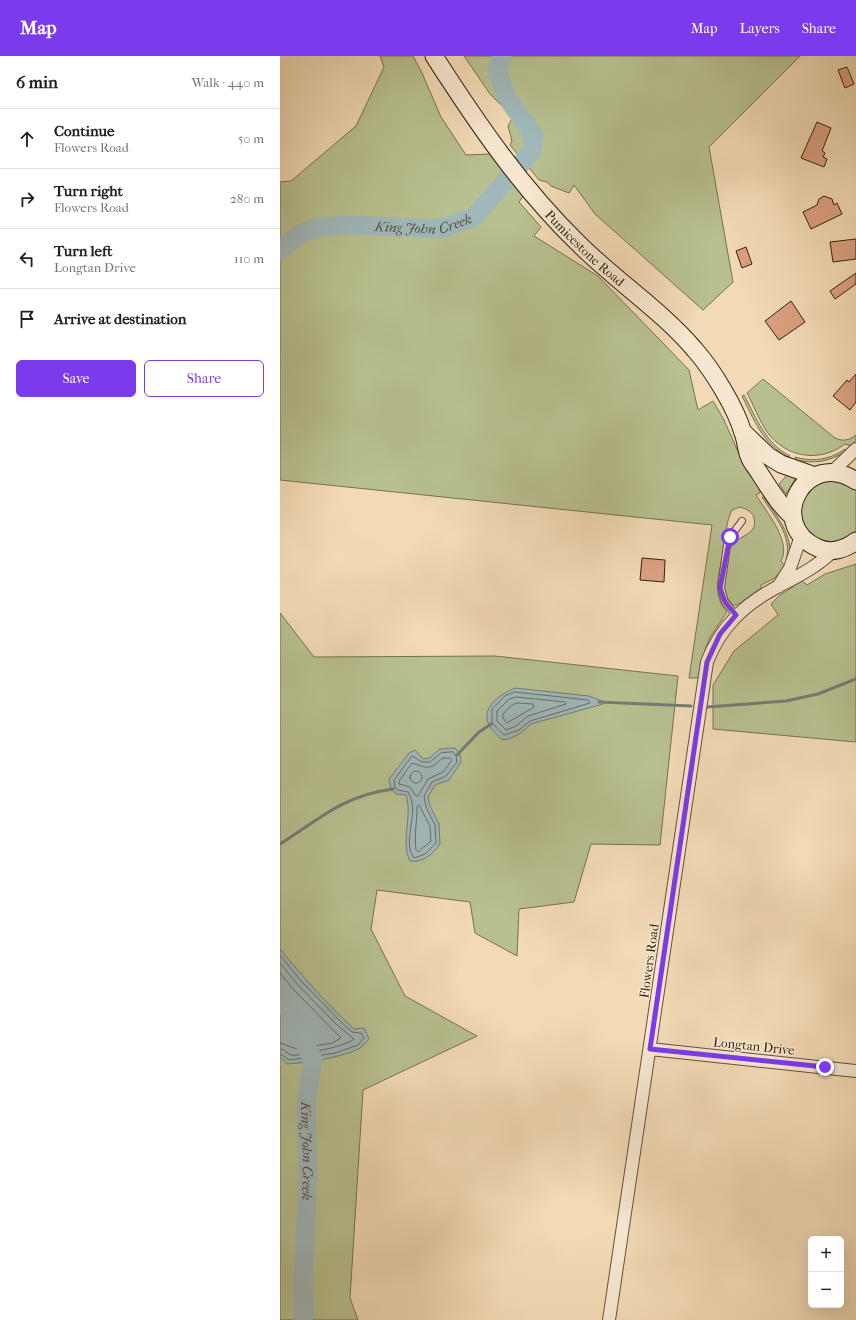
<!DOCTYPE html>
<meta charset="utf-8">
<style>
body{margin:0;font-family:"IM FELL French Canon",serif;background:#f6f6f6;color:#202124}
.controls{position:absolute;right:12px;bottom:12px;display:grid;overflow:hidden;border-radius:6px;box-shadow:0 4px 16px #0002}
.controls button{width:36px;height:36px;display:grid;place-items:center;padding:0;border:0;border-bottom:1px solid #e0e0e0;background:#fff;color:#202124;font:20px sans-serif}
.stop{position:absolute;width:12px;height:12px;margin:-9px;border:3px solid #7c3aed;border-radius:50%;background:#fff}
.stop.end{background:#7c3aed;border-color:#fff;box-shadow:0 1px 4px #0008}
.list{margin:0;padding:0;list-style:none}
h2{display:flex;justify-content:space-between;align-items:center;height:52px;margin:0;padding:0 16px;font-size:17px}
h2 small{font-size:13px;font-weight:400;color:#757577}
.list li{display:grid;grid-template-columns:26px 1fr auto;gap:12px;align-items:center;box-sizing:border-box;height:60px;padding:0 16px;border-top:1px solid #e0e0e0}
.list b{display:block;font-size:15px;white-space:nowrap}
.list p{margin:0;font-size:13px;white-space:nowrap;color:#757577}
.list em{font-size:13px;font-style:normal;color:#757577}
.actions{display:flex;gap:8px;padding:12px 16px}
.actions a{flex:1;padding:9px 0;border:1px solid #7c3aed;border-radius:6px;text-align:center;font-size:14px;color:#7c3aed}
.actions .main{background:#7c3aed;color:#fff}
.icon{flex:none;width:22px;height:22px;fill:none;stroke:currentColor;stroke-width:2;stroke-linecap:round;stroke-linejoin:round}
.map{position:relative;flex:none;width:576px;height:1264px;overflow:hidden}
header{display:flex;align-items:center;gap:24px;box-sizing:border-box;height:56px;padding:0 20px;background:#7c3aed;color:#fff}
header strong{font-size:19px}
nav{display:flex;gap:22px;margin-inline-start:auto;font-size:14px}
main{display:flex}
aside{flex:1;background:#fff}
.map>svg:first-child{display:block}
.green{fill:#b8c090;stroke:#767150}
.water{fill:#a0b8ba;stroke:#747c76}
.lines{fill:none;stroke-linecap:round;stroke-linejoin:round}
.shore{stroke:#6a6d65;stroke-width:1}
.stream{stroke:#747c76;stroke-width:3}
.river{stroke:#a0b8ba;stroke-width:19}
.building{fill:#dba081;stroke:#332210}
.lane-casing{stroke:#63503a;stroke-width:8}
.street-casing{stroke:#63503a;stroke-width:14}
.secondary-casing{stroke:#332210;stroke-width:19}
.lane{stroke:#f7e7d0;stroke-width:6}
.street{stroke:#f7e7d0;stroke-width:12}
.secondary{stroke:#f7e7d0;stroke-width:17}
.route{stroke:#7c3aed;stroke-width:5}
.labels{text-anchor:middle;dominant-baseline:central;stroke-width:3;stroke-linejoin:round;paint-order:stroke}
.street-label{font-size:13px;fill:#332210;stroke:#f7e7d0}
.water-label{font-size:14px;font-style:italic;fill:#544f43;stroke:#f7e7d0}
</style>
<header>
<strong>Map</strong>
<nav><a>Map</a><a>Layers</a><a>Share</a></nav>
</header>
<main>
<aside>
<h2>6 min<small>Walk · 440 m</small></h2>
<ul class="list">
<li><svg class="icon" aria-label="ahead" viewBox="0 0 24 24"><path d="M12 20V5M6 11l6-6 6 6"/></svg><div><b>Continue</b><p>Flowers Road</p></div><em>50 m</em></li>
<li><svg class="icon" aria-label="right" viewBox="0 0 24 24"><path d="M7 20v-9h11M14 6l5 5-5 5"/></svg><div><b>Turn right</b><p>Flowers Road</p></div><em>280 m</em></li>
<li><svg class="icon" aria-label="left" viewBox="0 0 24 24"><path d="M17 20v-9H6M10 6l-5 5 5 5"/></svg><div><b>Turn left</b><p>Longtan Drive</p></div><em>110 m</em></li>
<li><svg class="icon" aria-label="arrive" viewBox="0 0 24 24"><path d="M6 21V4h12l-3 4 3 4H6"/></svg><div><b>Arrive at destination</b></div></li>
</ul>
<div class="actions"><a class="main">Save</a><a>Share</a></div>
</aside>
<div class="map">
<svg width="576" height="1264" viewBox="0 0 576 1264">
<rect width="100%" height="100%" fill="#f2dab6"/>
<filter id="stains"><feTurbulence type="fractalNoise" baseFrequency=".005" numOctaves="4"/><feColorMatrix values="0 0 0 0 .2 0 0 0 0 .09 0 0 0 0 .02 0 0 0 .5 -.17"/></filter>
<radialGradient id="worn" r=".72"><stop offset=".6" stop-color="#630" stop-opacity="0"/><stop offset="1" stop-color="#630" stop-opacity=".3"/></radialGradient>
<path class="green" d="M100,0h33l9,17 19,44 25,38 24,-1 34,41 -5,7 22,25 -7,9 64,40 91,94 9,40 15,-9 10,17 21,47 16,24v4l-4,2c10,16 36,47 25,66l4,5 -10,12 -14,7v3l-24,17h-4c-2,-3 -6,-7 -7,-10 -4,-11 -1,-42 7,-51 8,-9 25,-10 21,-26 -2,-7 -8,-9 -14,-11l-8,3c-6,12 -6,24 -8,37 -3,21 -14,47 3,65l-16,24 -5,11 -8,31h-9l23,-153 -432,-45v-298l11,-1 65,-55 28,-59z
M184,0h336l-91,91 24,135 -30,28 -108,-96 -21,-29 -5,8 -18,-7 -4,-4 -8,-2 -29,-35 2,-4 -4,-15 5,-9 -23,-23z
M483,323l72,59c9,4 14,2 21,-3v7l-4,4 -7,-2c-25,19 -59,14 -78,-12 -8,-12 -13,-26 -20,-39z
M464,339c13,24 21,48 46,61l-2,1c-25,-13 -34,-37 -46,-61z
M565,393l1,2c-17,11 -31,13 -50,9l-1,-3c17,5 35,3 50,-8z
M507,419l9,3 -10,16 -7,-10z
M555,423l18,8 3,4v40c-3,5 -8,6 -13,8 -28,12 -55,-21 -35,-46 2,-3 5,-8 8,-9 6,-3 13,-3 19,-5z
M482,441h2c12,19 30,38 25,62l-3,1c7,-24 -12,-44 -24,-63z
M576,508v178l-143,-13v-44l21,-34 44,-36 -7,-11 9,-9 22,-14 5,4 18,-11z
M0,557l34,44 181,-1 183,20 -18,169 -69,-1 -17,58 -55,7 -2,47 -42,-23 -5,-31 -93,-12 -6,39 34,67 72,40 -114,54 -13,208 8,22h-78z"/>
<path class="water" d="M235,632l74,8 13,5 1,3 -72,20 -10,9 -12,6 -7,1c-4,-5 -11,-10 -13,-15 -9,-18 12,-31 26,-37z
M175,692l5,6 1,8 -12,18 -14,5 -7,12 2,9 9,18 1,20c-7,10 -17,19 -30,17 -10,-21 3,-44 -4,-66l-10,-1 -5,-5 -2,-10 20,-26 6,-3 8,9 7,-1 9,-9z
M0,893c23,28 47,55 74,80l10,-1 5,11c-3,3 -6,7 -9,9 -15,9 -55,15 -73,16l-7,-7z"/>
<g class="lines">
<path class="shore" d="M235,636l73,8 2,3 -60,18 -11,9 -15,5 -12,-12v-14l13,-13z
M236,641l49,5 1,2 -38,12 -12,10 -10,4 -9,-9v-10l11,-11z
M237,647l16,1 1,3 -27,16 -4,-5v-4l8,-8z
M173,696l3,4 1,6 -11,14 -14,6 -8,14 2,11 9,18 1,18 -11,11 -11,4c-13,-17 7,-47 -6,-66l-10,-2 -3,-2 -1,-8 18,-24 10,6h8l11,-9z
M163,702h7l2,2 -9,12 -15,7 -10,17h-2l-6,-9 -11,-3v-3l13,-18c17,5 16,8 31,-5z
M130 721a6 6 0 1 1 12 0a6 6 0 1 1-12 0Z
M139,749l11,21 1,15 -13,11 -2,-2c-2,-15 1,-28 1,-43z
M0,899l21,26 39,40 12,11 9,1 3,5 -6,7 -23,8 -45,7 -10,-6
M0,907l18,22 38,39 18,15c-5,6 -57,18 -63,16 -5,-2 -5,-6 -11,-6
M0,917l13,16 48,49 -9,5 -35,6 -17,-6"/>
<path class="stream" d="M319,646l92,4
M427,651l79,-6 32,-7 38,-15
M177,699l22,-23 12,-8
M0,788c41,-26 62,-48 113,-55"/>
<g class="river">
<path id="s1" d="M0,194l23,-18 18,-5 29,-2 90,4 34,-12 58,-66 2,-15 -28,-40 -9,-26 5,-14"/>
<path id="s2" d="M0,935l33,69 -7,44 2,71 -5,109 1,36"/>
</g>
</g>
<path class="building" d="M567,11l7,17 -9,4 -7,-18z
M537,66l14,6 -9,23 3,2 -2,4 4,2 -3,8 -23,-9z
M544,140l8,3 2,6 3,-2 5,11 -31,15 -8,-17 14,-7 2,-6z
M576,183v20l-23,3 -3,-20z
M466,191l6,17 -10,4 -6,-17z
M576,217v11l-21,15 -5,-8z
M511,245l14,21 -26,18 -14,-19z
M576,318v28l-6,8 -17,-14 14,-16 2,2z
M362,502l23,2 -1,22 -24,-2z"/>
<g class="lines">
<defs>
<path id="lane" d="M456,559l-11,-13 -4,-14 6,-43 3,-8 12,-16"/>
<path id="street" d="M552,416l24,-23
M498,531l12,-19 11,-32
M370,993l206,22
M329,1264l98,-658c14,-36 37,-57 70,-75 21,-11 40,-20 57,-37"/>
<g id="secondary">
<path id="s3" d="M154,0c43,67 88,133 145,188 37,37 82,66 116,106 17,19 41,58 48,83 3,7 3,16 6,23 2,7 8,12 11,18 10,15 19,31 33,43"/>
<path d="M463,376l25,24 13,8 34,12"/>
<path d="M576,425c-50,-34 -92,43 -38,67 13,6 28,1 38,-7"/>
</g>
</defs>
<use href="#lane" class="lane-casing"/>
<use href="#street" class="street-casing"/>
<use href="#secondary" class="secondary-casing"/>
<use href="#lane" class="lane"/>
<use href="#street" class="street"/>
<use href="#secondary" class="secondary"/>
</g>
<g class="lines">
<path class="route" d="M450,481l-10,51 5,14 11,13 -16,19 -13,28 -57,387 175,18"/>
</g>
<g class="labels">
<g class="street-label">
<text stroke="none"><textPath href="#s3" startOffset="245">Pumicestone Road</textPath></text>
<text transform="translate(369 905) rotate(-82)">Flowers Road</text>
<text transform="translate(474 990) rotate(6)">Longtan Drive</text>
</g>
<g class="water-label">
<text stroke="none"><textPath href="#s1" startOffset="151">King John Creek</textPath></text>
<text stroke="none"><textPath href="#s2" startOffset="168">King John Creek</textPath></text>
</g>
</g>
<rect width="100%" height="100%" filter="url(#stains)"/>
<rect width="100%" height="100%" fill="url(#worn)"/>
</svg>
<div class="controls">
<button>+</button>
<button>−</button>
</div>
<div class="stop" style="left:450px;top:481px"></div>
<div class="stop end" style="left:545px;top:1011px"></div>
</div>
</main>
